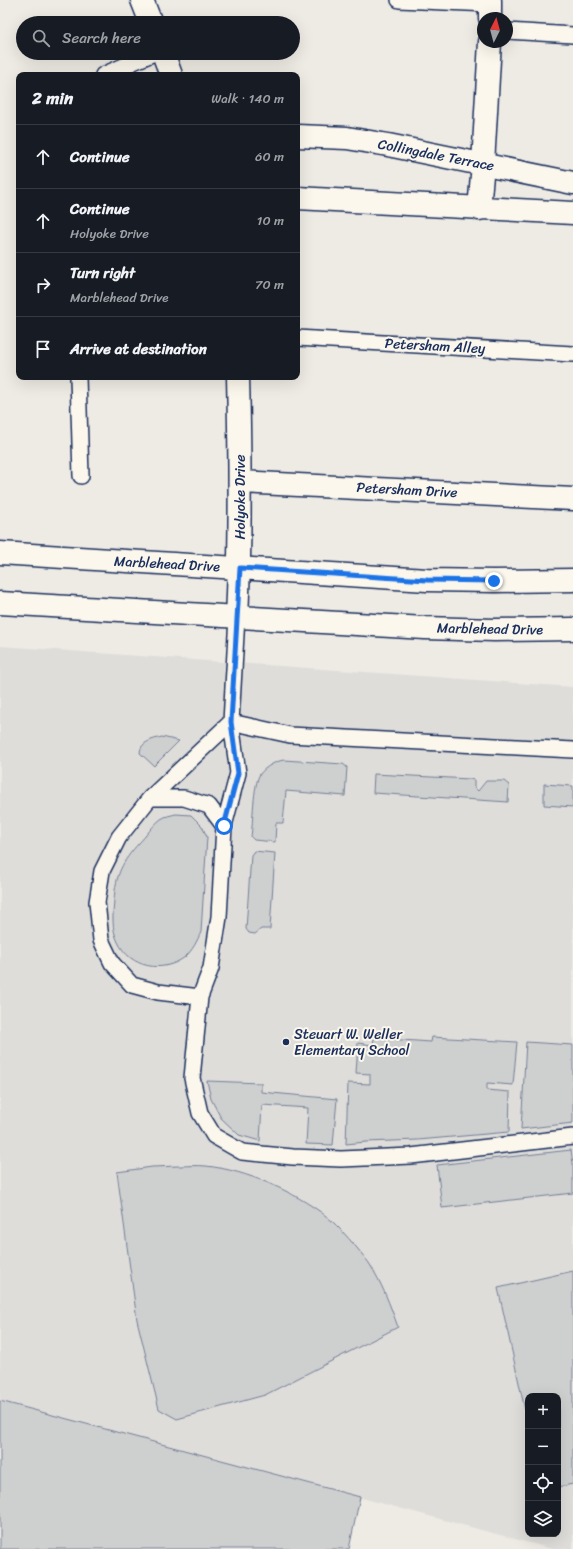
<!DOCTYPE html>
<meta charset="utf-8">
<style>
body{margin:0;font-family:Sriracha,sans-serif;background:#242831;color:#f1f3f6}
.controls{position:absolute;right:12px;bottom:12px;display:grid;overflow:hidden;border-radius:8px;box-shadow:0 4px 16px #0002}
.controls button{width:36px;height:36px;display:grid;place-items:center;padding:0;border:0;border-bottom:1px solid #363941;background:#171b24;color:#f1f3f6;font:20px sans-serif}
.compass{position:absolute;left:477px;top:12px;width:36px;height:36px;border-radius:50%;background:#171b24;box-shadow:0 4px 16px #0002;rotate:6deg}
.stop{position:absolute;width:12px;height:12px;margin:-9px;border:3px solid #1a73e8;border-radius:50%;background:#fff}
.stop.end{background:#1a73e8;border-color:#fff;box-shadow:0 1px 4px #0008}
.list{margin:0;padding:0;list-style:none}
h2{display:flex;justify-content:space-between;align-items:center;height:52px;margin:0;padding:0 16px;font-size:17px}
h2 small{font-size:13px;font-weight:400;color:#9ea1a6}
.list li{display:grid;grid-template-columns:26px 1fr auto;gap:12px;align-items:center;box-sizing:border-box;height:64px;padding:0 16px;border-top:1px solid #363941}
.list b{display:block;font-size:15px;white-space:nowrap}
.list p{margin:0;font-size:13px;white-space:nowrap;color:#9ea1a6}
.list em{font-size:13px;font-style:normal;color:#9ea1a6}
.icon{flex:none;width:22px;height:22px;fill:none;stroke:currentColor;stroke-width:2;stroke-linecap:round;stroke-linejoin:round}
.map{position:relative;flex:none;width:573px;height:1549px;overflow:hidden}
.search{position:absolute;background:#171b24;box-shadow:0 4px 16px #0002;left:16px;top:16px;width:284px;height:44px;display:flex;align-items:center;gap:10px;box-sizing:border-box;padding:0 14px;border-radius:22px;color:#9ea1a6;font-size:15px}
.panel{position:absolute;background:#171b24;box-shadow:0 4px 16px #0002;left:16px;top:72px;width:284px;height:308px;border-radius:8px}
.map>svg:first-child{display:block}
.built{fill:#deddda;fill-rule:evenodd}
.green{fill:#cecfcf;stroke:#747f96}
.lines{fill:none;stroke-linecap:round;stroke-linejoin:round}
.service-casing{stroke:#1b2f5e;stroke-width:18}
.minor-casing{stroke:#1b2f5e;stroke-width:25}
.tertiary-casing{stroke:#1b2f5e;stroke-width:25}
.service{stroke:#fbf7ec;stroke-width:15}
.minor{stroke:#fbf7ec;stroke-width:22}
.tertiary{stroke:#fbf7ec;stroke-width:22}
.route{stroke:#1a73e8;stroke-width:5}
.poi-dot{fill:#1b2f5e;stroke:#fbf7ec;stroke-width:1.5}
.labels{text-anchor:middle;dominant-baseline:central;stroke-width:4;stroke-linejoin:round;paint-order:stroke}
.street-label{font-size:14px;fill:#1b2f5e;stroke:#fbf7ec}
.poi-label{font-size:14px;fill:#1b2f5e;stroke:#fbf7ec;text-anchor:start}
</style>
<div class="map">
<svg width="573" height="1549" viewBox="0 0 573 1549">
<rect width="100%" height="100%" fill="#eeebe4"/>
<filter id="ink" filterUnits="userSpaceOnUse"><feTurbulence type="fractalNoise" baseFrequency=".025" numOctaves="2"/><feDisplacementMap in="SourceGraphic" scale="8" xChannelSelector="R" yChannelSelector="G"/><feConvolveMatrix kernelMatrix="1 2 1 2 8 2 1 2 1" color-interpolation-filters="sRGB"/></filter>
<g filter="url(#ink)">
<path class="built" d="M0,646l573,41v862h-21l-552,-148zM528,1396h30v138h-30z"/>
<path class="green" d="M162,737l17,4 -25,25 -14,-13c0,-11 13,-14 22,-16z
M284,760l59,4 4,3 -2,29 -59,-5 -3,32h-7l-1,19 -21,-2 -3,-3c2,-14 2,-53 9,-63 5,-7 16,-13 24,-14z
M374,774l96,5 4,1v7l4,4 8,-10h18l5,4 -1,17 -135,-9z
M544,784l29,2v21l-29,-2z
M176,814l15,1 11,11 5,11 -6,95c-4,9 -8,18 -16,25 -22,17 -55,11 -67,-15 -7,-14 -5,-27 -4,-42 2,-26 8,-38 25,-57 7,-7 14,-18 22,-24 4,-3 11,-4 15,-5z
M254,851l21,2 -5,76h-9l-6,5 -6,-1 -3,-4 5,-74z
M432,1037l85,5 -4,43 -26,-2v7l23,2 -1,40 -91,8 -52,2 -20,2 2,-61 22,1v-10l-14,-1 2,-30 15,2 1,-7 57,4z
M526,1042l47,3v78l-52,6z
M207,1081l54,2v9l76,7 -4,46 -27,-1 2,-36 -46,-3 -2,36 -21,-6 -18,-17 -10,-19z
M571,1150l2,13v30l-131,15 -5,-43z
M179,1166c9,0 18,-1 27,0 40,4 89,26 120,50 12,9 34,35 43,47 13,20 21,42 29,64l-133,68 -88,24 -18,-10 -22,-89 -20,-148 35,-5z
M573,1271v213l-15,3v-91h-30v28l-30,-136z
M0,1401l360,96 -11,52h-349z"/>
<g class="lines">
<defs>
<path id="service" d="M399,0l91,4
M507,31l66,4
M103,75l51,-22
M297,338l276,16
M78,377l3,99
M237,617l-6,105 59,13 283,15
M231,722l7,51 -14,53 -5,91 -8,51 -11,29 -42,-5 -26,-7 -20,-22 -11,-23 -4,-38 5,-31 17,-34 31,-39z
M150,798h34l25,8 15,20
M200,997l-8,81 8,35 14,23 28,16 51,5 48,2 70,-3 162,-19"/>
<path id="minor" d="M142,0l9,23
M490,0v18
M163,53l8,22
M297,136l50,2 41,7 185,38
M297,198l276,15
M479,209l4,-45 7,-122
M241,482l332,17
M237,617c4,-80 3,-160 1,-240"/>
<path id="tertiary" d="M0,553l427,27 67,1 79,-1
M0,603l425,25 69,2 79,-1"/>
</defs>
<use href="#service" class="service-casing"/>
<use href="#minor" class="minor-casing"/>
<use href="#tertiary" class="tertiary-casing"/>
<use href="#service" class="service"/>
<use href="#minor" class="minor"/>
<use href="#tertiary" class="tertiary"/>
</g>
</g>
<g class="lines" filter="url(#ink)">
<path class="route" d="M224,826l14,-53 -7,-51 9,-154 187,12 67,1"/>
</g>
<circle class="poi-dot" cx="286" cy="1042" r="4"/>
<g class="labels">
<g class="street-label">
<text transform="translate(436 155) rotate(11)">Collingdale Terrace</text>
<text transform="translate(435 346) rotate(3)">Petersham Alley</text>
<text transform="translate(407 490) rotate(3)">Petersham Drive</text>
<text transform="translate(240 497) rotate(-90)">Holyoke Drive</text>
<text transform="translate(167 564) rotate(3)">Marblehead Drive</text>
<text transform="translate(490 629) rotate(1)">Marblehead Drive</text>
</g>
<g class="poi-label">
<text x="294" y="1034">Steuart W. Weller<tspan x="294" dy="16">Elementary School</tspan></text>
</g>
</g>
</svg>
<div class="controls">
<button>+</button>
<button>−</button>
<button><svg class="icon" aria-label="locate" viewBox="0 0 24 24"><circle cx="12" cy="12" r="6"/><path d="M12 2v4M12 18v4M2 12h4M18 12h4"/></svg></button>
<button><svg class="icon" aria-label="layers" viewBox="0 0 24 24"><path d="M12 4l9 5-9 5-9-5zM3 14l9 5 9-5"/></svg></button>
</div>
<svg class="compass" viewBox="-18 -18 36 36"><path d="M0-13l5 13h-10z" fill="#e53935"/><path d="M0 13l5-13h-10z" fill="#9ea1a6"/></svg>
<div class="stop" style="left:224px;top:826px"></div>
<div class="stop end" style="left:494px;top:581px"></div>
<div class="search"><svg class="icon" aria-label="search" viewBox="0 0 24 24"><circle cx="10" cy="10" r="6"/><path d="M15 15l6 6"/></svg>Search here</div>
<section class="panel">
<h2>2 min<small>Walk · 140 m</small></h2>
<ul class="list">
<li><svg class="icon" aria-label="ahead" viewBox="0 0 24 24"><path d="M12 20V5M6 11l6-6 6 6"/></svg><div><b>Continue</b></div><em>60 m</em></li>
<li><svg class="icon" aria-label="ahead" viewBox="0 0 24 24"><path d="M12 20V5M6 11l6-6 6 6"/></svg><div><b>Continue</b><p>Holyoke Drive</p></div><em>10 m</em></li>
<li><svg class="icon" aria-label="right" viewBox="0 0 24 24"><path d="M7 20v-9h11M14 6l5 5-5 5"/></svg><div><b>Turn right</b><p>Marblehead Drive</p></div><em>70 m</em></li>
<li><svg class="icon" aria-label="arrive" viewBox="0 0 24 24"><path d="M6 21V4h12l-3 4 3 4H6"/></svg><div><b>Arrive at destination</b></div></li>
</ul>
</section>
</div>
